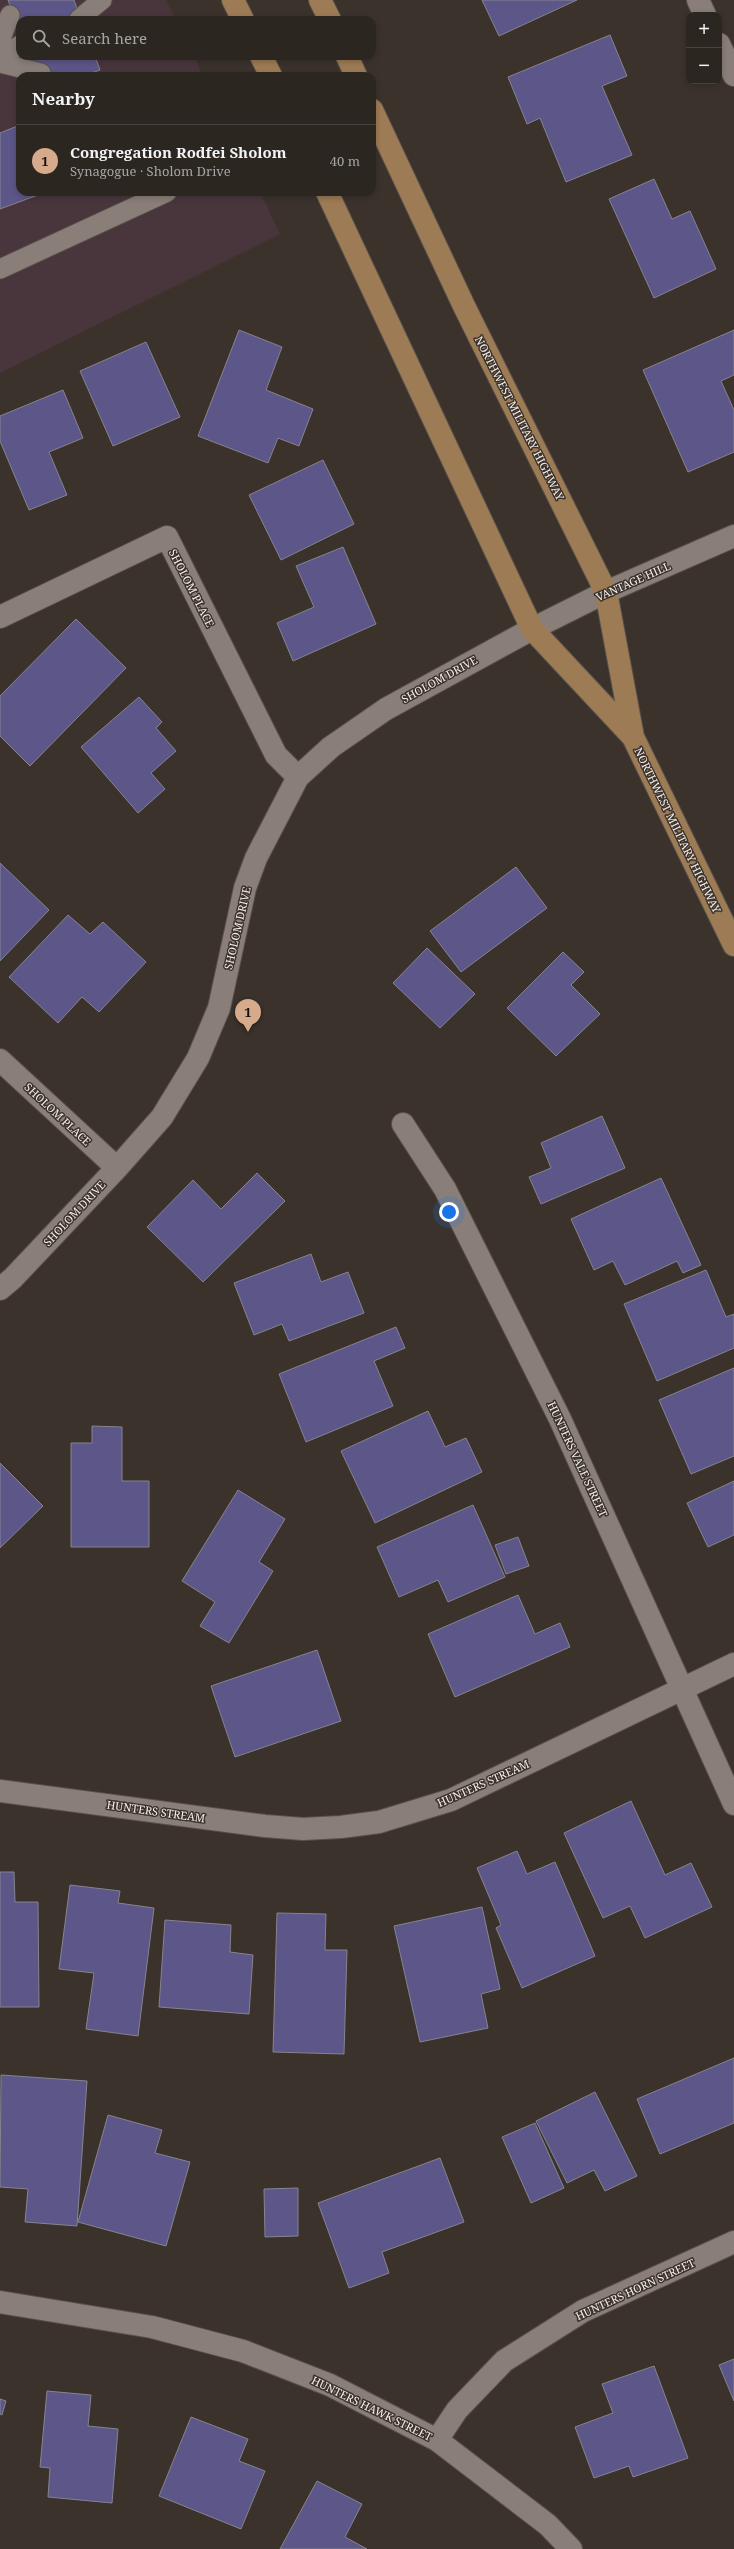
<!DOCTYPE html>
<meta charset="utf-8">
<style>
body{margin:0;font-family:"Noto Serif",serif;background:#342e2a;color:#f1f3f6}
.controls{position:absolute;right:12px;top:12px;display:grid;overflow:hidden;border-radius:8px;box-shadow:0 2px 6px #0003}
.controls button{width:36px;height:36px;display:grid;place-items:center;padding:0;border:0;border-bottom:1px solid #48433f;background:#2c2621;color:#f1f3f6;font:20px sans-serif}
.you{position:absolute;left:449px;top:1212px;width:14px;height:14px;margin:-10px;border:3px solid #fff;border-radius:50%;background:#1a73e8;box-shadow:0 0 0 6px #1a73e833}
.badge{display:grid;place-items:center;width:26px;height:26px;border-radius:50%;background:#d6ab8b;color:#111;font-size:13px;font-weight:700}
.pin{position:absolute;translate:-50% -33px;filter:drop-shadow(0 1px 2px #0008)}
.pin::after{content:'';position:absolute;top:21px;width:14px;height:12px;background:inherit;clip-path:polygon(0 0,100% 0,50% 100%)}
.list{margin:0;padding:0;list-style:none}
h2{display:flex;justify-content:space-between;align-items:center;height:52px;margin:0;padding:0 16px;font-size:17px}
h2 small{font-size:13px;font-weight:400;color:#a6a5a5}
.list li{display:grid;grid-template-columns:26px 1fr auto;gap:12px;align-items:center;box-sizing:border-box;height:72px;padding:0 16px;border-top:1px solid #48433f}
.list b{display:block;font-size:15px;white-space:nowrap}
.list p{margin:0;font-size:13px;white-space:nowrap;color:#a6a5a5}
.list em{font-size:13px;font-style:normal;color:#a6a5a5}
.icon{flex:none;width:22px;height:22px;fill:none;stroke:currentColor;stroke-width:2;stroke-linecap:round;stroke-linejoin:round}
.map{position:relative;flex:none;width:734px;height:2549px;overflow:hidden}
.search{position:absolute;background:#2c2621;box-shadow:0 2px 6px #0003;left:16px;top:16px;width:360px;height:44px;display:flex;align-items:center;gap:10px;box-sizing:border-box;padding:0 14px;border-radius:12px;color:#a6a5a5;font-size:15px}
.panel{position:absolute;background:#2c2621;box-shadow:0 2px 6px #0003;left:16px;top:72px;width:360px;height:124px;border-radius:12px}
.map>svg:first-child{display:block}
.commercial{fill:#49363c}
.building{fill:#5d5689;stroke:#85848f}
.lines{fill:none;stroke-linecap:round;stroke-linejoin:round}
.lane-casing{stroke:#59524c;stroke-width:21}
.street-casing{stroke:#59524c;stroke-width:24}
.primary-casing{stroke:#59524c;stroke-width:24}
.lane{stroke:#8a7f78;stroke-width:19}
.street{stroke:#8a7f78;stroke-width:22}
.primary{stroke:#9d7b55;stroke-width:22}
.labels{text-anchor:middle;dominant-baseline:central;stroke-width:3;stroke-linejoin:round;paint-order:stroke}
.street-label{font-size:11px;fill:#f6f0ec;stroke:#3b322c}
</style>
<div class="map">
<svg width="734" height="2549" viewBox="0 0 734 2549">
<rect width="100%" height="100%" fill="#3b322c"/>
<path class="commercial" d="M0,0h166l10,20h-156v36h174l9,20h-183v116h240l20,42 -280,139z"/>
<path class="building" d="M8,0h66l7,20h-61v12z
M482,0h95l-78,36z
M610,35l17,41 -25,10 30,69 -66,27 -26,-64 -13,6 -19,-47z
M29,56h66l5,14 -17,6h-47z
M20,125v67h26l-46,17v-76z
M654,179l18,40 18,-8 26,58 -62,29 -45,-99z
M239,330l43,17 -16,43 47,19 -14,37 -21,-8 -10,25 -70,-27z
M734,330v45l-13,6 13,29v42l-46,20 -45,-102z
M146,342l34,75 -67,29 -33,-75z
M63,390l20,48 -34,14 18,43 -38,15 -29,-69v-25z
M323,460l31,64 -73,36 -32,-65z
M343,547l33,77 -83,37 -16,-38 37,-16 -18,-41z
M76,619l50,49 -96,98 -30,-30v-40z
M139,697l23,25 -6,6 20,23 -25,22 14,16 -27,24 -57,-66z
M0,863l49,47 -49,51z
M516,867l31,41 -86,64 -31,-41z
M68,915l22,19 13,-12 43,40 -47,50 -17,-15 -24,26 -49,-46z
M427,948l48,46 -35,34 -47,-45z
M563,952l21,20 -13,13 29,29 -44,42 -49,-48z
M602,1116l23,52 -84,36 -12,-27 22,-9 -10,-25z
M257,1173l28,28 -82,81 -56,-55 46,-47 28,29z
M661,1178l40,87 -18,8 -6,-12 -52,24 -12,-24 -19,9 -23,-51z
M311,1254l10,28 27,-10 16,41 -75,28 -7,-17 -28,11 -20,-52z
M706,1270l20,47 8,-3v34l-77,33 -33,-77z
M396,1327l9,21 -31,13 19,45 -87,36 -27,-68z
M734,1368v88l-43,18 -32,-74z
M428,1411l17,36 21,-9 16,34 -107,51 -34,-72z
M92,1426l30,1v54h27v66h-78v-104h21z
M0,1463l43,43 -43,42z
M734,1481v54l-26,12 -21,-44z
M238,1490l47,29 -26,43 14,9 -44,72 -29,-17 15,-24 -33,-21z
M473,1505l32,72 -57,25 -10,-22 -39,17 -22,-50z
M518,1537l11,29 -23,8 -11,-29z
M518,1595l17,39 25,-11 10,24 -115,50 -27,-63z
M317,1650l24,71 -106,36 -24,-71z
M631,1801l34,74 26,-12 21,44 -67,31 -15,-32 -27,12 -39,-85z
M517,1851l10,23 28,-12 40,94 -73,32 -26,-60 5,-3 -24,-57z
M0,1872h14l1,30h23l1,105h-39z
M70,1885l50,6 -2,12 36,5 -16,128 -52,-7 8,-56 -35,-4z
M482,1907l18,82 -19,5 7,34 -68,14 -26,-116z
M277,1913l49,1 -1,36h22l-3,104 -71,-2z
M165,1920l66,5 -1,27 23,3 -4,59 -90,-7z
M734,2058v65l-74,31 -23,-55z
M1,2075l86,6 -10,145 -52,-4 3,-33 -28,-2z
M595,2092l42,84 -32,15 -11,-21 -27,13 -31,-62z
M108,2115l54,15 -7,23 35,9 -24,84 -88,-24z
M535,2123l29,65 -33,15 -29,-66z
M440,2158l24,64 -82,30 7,21 -40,15 -31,-85z
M298,2188v48l-33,1 -1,-48z
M734,2359v42l-15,-36z
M654,2366l34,92 -55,19 -4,-11 -35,12 -19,-51 38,-14 -11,-29z
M47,2391l44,4 -3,31 30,3 -6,74 -64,-6 2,-29 -10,-1z
M0,2399l6,2 -4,14 -2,-1z
M191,2417l57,22 -9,22 26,10 -24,58 -82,-33z
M317,2481l45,23 -17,33 22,12h-87z"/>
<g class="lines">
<defs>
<path id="lane" d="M79,19l23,-19
M0,41l10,-26
M0,57l20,-12
M0,63l41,10
M0,269l167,-77"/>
<path id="street" d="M698,0l7,15
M719,44l15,31
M0,617l167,-80 109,218 22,22
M0,1060l117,108
M403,1124l42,65 115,230 174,385
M0,1289l13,-11 104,-110 45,-51 36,-59 21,-50 26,-120 11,-30 42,-81 33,-30 55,-38 146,-80 74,-37 128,-56
M0,1791l265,35 38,3 38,-2 38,-5 72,-22 283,-136
M0,2302l152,25 91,24 87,34 107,55 111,85 23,24
M437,2440l20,-30 47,-49 79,-50 151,-69"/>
<path id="primary" d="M233,0l10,20
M320,0l10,20
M261,56l10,20
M347,56l9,20
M372,110l92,196 142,286 27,145 101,208
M327,192l205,437 101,108"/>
</defs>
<use href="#lane" class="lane-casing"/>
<use href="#street" class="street-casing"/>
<use href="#primary" class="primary-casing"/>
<use href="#lane" class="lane"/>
<use href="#street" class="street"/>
<use href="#primary" class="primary"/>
</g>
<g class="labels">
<g class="street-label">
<text transform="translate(520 418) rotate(63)">NORTHWEST MILITARY HIGHWAY</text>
<text transform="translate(633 581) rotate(-24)">VANTAGE HILL</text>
<text transform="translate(192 588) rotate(63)">SHOLOM PLACE</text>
<text transform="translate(439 679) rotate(-29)">SHOLOM DRIVE</text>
<text transform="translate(678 830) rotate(64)">NORTHWEST MILITARY HIGHWAY</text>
<text transform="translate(237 928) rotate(-77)">SHOLOM DRIVE</text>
<text transform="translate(58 1114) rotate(43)">SHOLOM PLACE</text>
<text transform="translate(74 1213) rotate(-47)">SHOLOM DRIVE</text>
<text transform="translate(578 1459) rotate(65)">HUNTERS VALE STREET</text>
<text transform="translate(483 1783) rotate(-24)">HUNTERS STREAM</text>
<text transform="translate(156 1811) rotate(8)">HUNTERS STREAM</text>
<text transform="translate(635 2289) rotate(-25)">HUNTERS HORN STREET</text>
<text transform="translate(372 2408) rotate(26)">HUNTERS HAWK STREET</text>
</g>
</g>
</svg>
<div class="controls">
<button>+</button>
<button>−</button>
</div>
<div class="you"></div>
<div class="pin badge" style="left:248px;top:1032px">1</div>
<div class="search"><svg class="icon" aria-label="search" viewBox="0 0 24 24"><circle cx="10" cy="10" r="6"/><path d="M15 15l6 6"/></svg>Search here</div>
<section class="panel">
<h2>Nearby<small></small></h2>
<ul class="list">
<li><span class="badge">1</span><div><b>Congregation Rodfei Sholom</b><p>Synagogue · Sholom Drive</p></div><em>40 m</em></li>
</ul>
</section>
</div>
